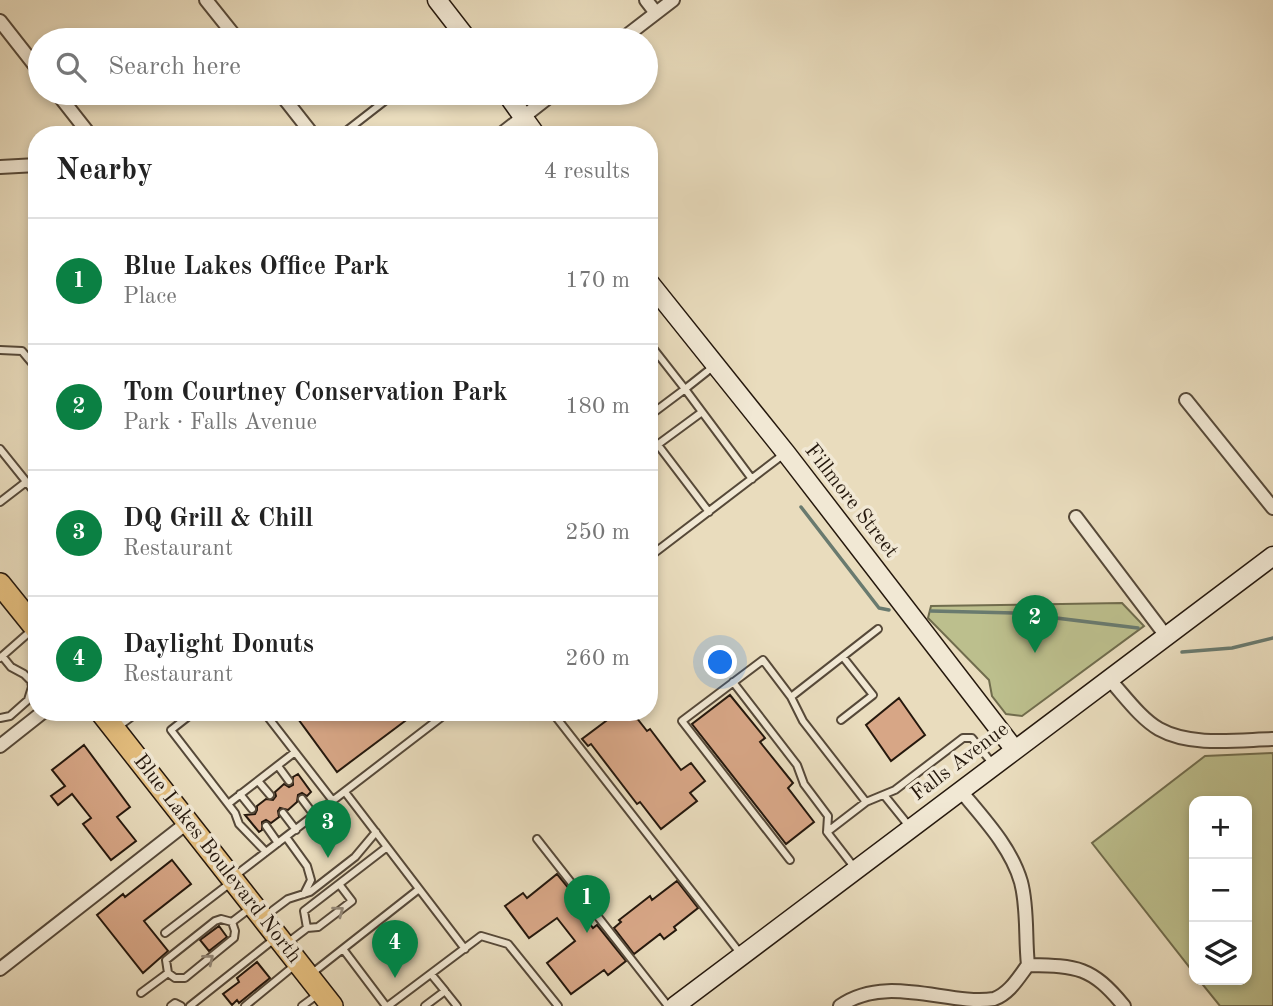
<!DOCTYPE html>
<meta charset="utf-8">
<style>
body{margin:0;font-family:"Old Standard TT",serif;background:#f6f6f6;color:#222}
.controls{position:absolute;right:21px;bottom:21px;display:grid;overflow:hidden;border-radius:14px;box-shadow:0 4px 10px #0003}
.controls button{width:63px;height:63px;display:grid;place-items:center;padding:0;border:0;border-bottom:2px solid #e0e0e0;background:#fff;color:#222;font:35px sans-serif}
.you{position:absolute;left:721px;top:663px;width:24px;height:24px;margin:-18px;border:5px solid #fff;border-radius:50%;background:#1a73e8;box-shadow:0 0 0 10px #1a73e833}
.badge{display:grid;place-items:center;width:46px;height:46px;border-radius:50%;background:#0b8043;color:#fff;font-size:23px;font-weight:700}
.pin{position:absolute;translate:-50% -58px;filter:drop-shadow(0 2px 4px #0008)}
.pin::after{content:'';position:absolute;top:37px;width:24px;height:21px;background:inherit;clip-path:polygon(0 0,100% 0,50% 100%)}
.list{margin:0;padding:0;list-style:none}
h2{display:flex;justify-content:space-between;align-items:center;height:91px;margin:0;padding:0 28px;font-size:30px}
h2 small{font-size:23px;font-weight:400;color:#767676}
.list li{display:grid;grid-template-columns:46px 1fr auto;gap:21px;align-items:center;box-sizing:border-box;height:126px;padding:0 28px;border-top:2px solid #e0e0e0}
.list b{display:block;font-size:26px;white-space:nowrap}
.list p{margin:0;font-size:23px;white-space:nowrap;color:#767676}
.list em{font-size:23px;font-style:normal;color:#767676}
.icon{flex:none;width:38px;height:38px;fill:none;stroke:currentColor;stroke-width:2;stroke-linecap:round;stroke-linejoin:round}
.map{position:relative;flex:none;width:1273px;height:1006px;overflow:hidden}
.search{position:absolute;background:#fff;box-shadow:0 4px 10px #0003;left:28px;top:28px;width:630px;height:77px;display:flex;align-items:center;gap:18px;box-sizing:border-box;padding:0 24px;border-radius:38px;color:#767676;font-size:26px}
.panel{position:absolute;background:#fff;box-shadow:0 4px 10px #0003;left:28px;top:126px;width:630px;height:595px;border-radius:28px}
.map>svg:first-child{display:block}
.green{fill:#bcbf8d;stroke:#706c4d;stroke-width:2}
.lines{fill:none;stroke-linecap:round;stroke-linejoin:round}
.stream{stroke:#697a6f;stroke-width:3.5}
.building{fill:#d7a686;stroke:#25180d;stroke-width:2}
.lane-casing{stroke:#564939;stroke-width:10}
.street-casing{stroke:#564939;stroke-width:16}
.secondary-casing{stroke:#25180d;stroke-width:21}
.primary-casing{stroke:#25180d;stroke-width:24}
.lane{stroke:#f1e8d4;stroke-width:6}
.street{stroke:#f1e8d4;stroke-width:12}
.secondary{stroke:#f1e8d4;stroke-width:18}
.primary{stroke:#e4be7e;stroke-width:21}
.oneway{stroke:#958a7a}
.labels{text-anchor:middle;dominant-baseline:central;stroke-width:7;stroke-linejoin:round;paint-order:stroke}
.street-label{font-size:21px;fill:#25180d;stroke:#f1e8d4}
</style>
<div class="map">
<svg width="1273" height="1006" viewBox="0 0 1273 1006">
<rect width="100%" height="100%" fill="#e9dcbd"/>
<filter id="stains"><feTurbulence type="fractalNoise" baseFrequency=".00286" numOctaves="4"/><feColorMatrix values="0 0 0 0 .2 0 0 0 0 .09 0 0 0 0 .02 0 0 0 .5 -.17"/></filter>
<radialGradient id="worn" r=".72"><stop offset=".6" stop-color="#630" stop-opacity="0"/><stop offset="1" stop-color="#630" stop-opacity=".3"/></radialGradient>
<path class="green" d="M1122,603l22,23 -122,90 -16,-2 -14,-18 -3,-16 -61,-62 3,-12z
M1273,753v253h-53l-21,-26h48v-179h-53v172l-102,-130 113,-87z"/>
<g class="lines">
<path class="stream" d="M801,507l78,101 10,2
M931,611l84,2 123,15
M1182,652l50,-4 41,-10"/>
</g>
<path class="building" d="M730,695l35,43 -5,4 33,41 -5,5 26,34 -28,22 -94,-120z
M899,698l26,37 -34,26 -25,-36z
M293,712h124l-80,60z
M618,712h14l15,19 3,-2 31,41 10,-7 14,18 -15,12 7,8 -36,28 -21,-27 -3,2 -46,-60 -3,2 -6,-7z
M84,745l46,62 -13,10 19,24 -25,19 -28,-36 8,-6 -19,-24 -14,11 -7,-9 14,-10 -13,-16z
M298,774l13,18 -4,4 -5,-3 -4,2 -1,7 -9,8 -8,-2 -2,3 1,6 -8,6 -5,-3 -4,2v8l-3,2 -14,-17 10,-1 2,-4v-4l9,-7 7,1 3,-4 -1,-4 9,-8 5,3 4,-2v-8z
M172,860l19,24 -47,37 24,30 -25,22 -46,-58 26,-21 2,3z
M557,874l22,27 -4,3 18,24 4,-3 29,36 -18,14 -4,-5 -33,24 -24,-31 28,-22 -18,-23 -28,20 -24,-32 18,-13 4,5z
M677,881l21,27 -24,19 2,3 -12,9 -4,-5 -26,20 -20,-26 7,-6 -2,-2 31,-24 2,4z
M219,926l8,11 -18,14 -9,-11z
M257,962l13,16 -31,25 -2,-3 -5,5 -9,-11 16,-12 -2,-4z"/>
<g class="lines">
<defs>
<path id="lane" d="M341,135l54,-42
M649,343l36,46 -36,27
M0,350l22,1 15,18
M714,366l-29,23 67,90
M658,445l51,67
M0,449l37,46
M649,451l53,-39
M0,502l26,-20
M649,557l135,-103
M0,658l33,-29
M733,682l64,83 7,19 24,32 -1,16 27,35
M791,697l12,24 63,81
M194,712l-23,18 64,83 4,11 27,28
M264,712l69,89
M552,712l188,241
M0,718l10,-2 18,-16 4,-13 -1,-6 -7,-7 -13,-7 -9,-11
M841,720l32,-25 -30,-38
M119,726l19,-14
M278,766l11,15
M258,781l12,14
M345,792l120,157
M240,794l12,15
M884,795l25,31
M302,799l12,16
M228,804l67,-52
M283,813l13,17
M266,826l12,17
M827,832l39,-30 29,-12 68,-52h9l20,25
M286,837l21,29 4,14 -7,14
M537,839l131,167
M790,860l-108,-139 81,-61 28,37 87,-68
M236,875l212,-163
M264,917l24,-18 22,-7 45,-35 21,-25
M307,928l-3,-17 83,-64
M165,933l64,-49
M286,944l21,-16 11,-1 34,-26 -13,-17
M343,949l43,57
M168,973l7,5h10l49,-40 1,-7 -3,-9
M311,974l108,-85
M431,974l14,17
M141,993l27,-20 -2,-13 49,-39 6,-2 11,3 17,-13
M171,1006l4,-3 6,3
M190,1006l83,-66
M245,1006l50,-41
M302,1006l15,-11
M388,1006l93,-70 27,8 50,62
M425,1006l20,-15 12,15"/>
<path id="street" d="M206,0l32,40
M646,0l10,13
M0,21l40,51
M621,40l52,-40
M57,93l33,42
M280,93l33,42
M500,135l54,-42
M0,167l37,-2
M1186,400l87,108
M1076,517l90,119
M1109,679c15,16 31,39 50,50 32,18 79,11 114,10
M0,746l43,-34
M960,790c23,28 51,57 61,92 7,26 4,56 7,83
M0,969l188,-147
M840,1006c47,-33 108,0 154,-7 16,-6 24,-21 34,-34 49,1 63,1 96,41"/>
<path id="secondary" d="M437,0l31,40
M506,93l30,42
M649,282l137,171 229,297
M675,1006l598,-450"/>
<path id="primary" d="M0,584l37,46
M101,712l231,294"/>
</defs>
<use href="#lane" class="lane-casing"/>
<use href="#street" class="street-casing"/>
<use href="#secondary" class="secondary-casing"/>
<use href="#primary" class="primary-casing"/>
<use href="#lane" class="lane"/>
<use href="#street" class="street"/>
<use href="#secondary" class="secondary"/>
<use href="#primary" class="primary"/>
</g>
<defs><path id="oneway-chevron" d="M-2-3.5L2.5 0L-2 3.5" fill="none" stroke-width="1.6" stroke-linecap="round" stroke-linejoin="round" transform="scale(1.75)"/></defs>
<g class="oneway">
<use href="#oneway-chevron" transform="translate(339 911) rotate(-37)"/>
<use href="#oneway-chevron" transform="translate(209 959) rotate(-39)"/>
</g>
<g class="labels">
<g class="street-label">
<text transform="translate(851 501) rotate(52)">Fillmore Street</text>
<text transform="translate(960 762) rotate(-37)">Falls Avenue</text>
<text transform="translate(217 859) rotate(52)">Blue Lakes Boulevard North</text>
</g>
</g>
<rect width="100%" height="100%" filter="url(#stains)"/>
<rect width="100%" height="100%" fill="url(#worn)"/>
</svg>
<div class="controls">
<button>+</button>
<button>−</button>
<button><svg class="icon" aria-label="layers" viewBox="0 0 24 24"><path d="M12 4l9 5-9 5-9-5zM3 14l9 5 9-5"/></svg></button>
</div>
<div class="you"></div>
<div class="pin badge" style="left:587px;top:933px">1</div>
<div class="pin badge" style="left:1035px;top:653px">2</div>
<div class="pin badge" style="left:328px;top:858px">3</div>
<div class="pin badge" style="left:395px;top:978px">4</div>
<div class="search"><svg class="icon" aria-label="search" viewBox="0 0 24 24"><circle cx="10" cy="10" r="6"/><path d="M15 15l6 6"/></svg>Search here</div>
<section class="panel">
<h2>Nearby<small>4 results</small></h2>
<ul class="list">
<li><span class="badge">1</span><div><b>Blue Lakes Office Park</b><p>Place</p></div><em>170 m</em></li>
<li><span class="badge">2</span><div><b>Tom Courtney Conservation Park</b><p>Park · Falls Avenue</p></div><em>180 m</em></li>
<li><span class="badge">3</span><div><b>DQ Grill &amp; Chill</b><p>Restaurant</p></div><em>250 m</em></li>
<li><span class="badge">4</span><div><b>Daylight Donuts</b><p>Restaurant</p></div><em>260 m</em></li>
</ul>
</section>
</div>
